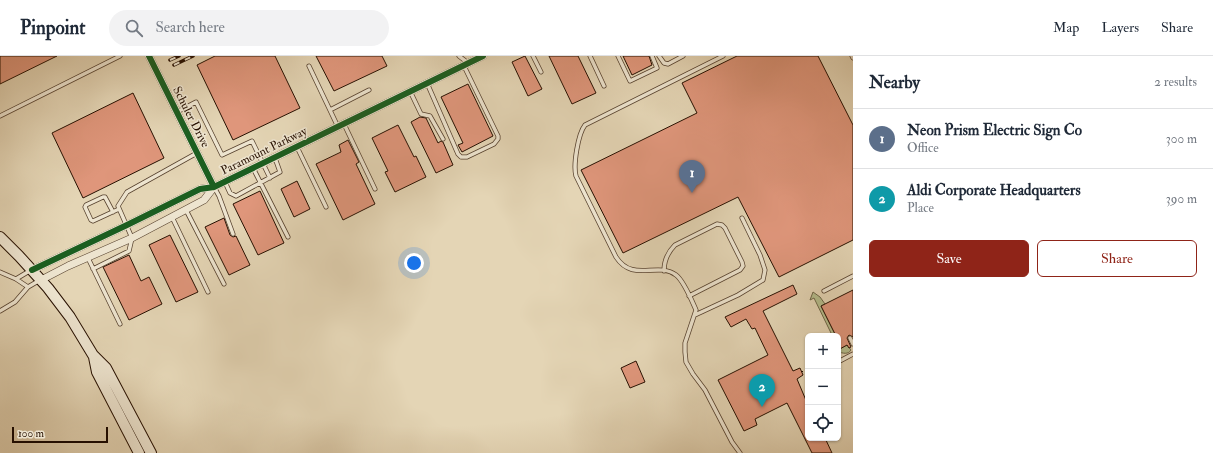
<!DOCTYPE html>
<meta charset="utf-8">
<style>
body{margin:0;font-family:"IM FELL Double Pica",serif;background:#f2f2f3;color:#1f2937}
.controls{position:absolute;right:12px;bottom:12px;display:grid;overflow:hidden;border-radius:6px;box-shadow:0 1px 3px #0004}
.controls button{width:36px;height:36px;display:grid;place-items:center;padding:0;border:0;border-bottom:1px solid #e0e1e3;background:#fff;color:#1f2937;font:20px sans-serif}
.scale{position:absolute;left:12px;bottom:10px;width:96px;box-sizing:border-box;padding-left:4px;border:2px solid #271001;border-top:0;font-size:11px;line-height:14px;white-space:nowrap;color:#271001;-webkit-text-stroke:3px #ede4cf;paint-order:stroke}
.you{position:absolute;left:414px;top:207px;width:14px;height:14px;margin:-10px;border:3px solid #fff;border-radius:50%;background:#1a73e8;box-shadow:0 0 0 6px #1a73e833}
.badge{display:grid;place-items:center;width:26px;height:26px;border-radius:50%;background:#8f2418;color:#fff;font-size:13px;font-weight:700}
.pin{position:absolute;translate:-50% -33px;filter:drop-shadow(0 1px 2px #0008)}
.pin::after{content:'';position:absolute;top:21px;width:14px;height:12px;background:inherit;clip-path:polygon(0 0,100% 0,50% 100%)}
.list{margin:0;padding:0;list-style:none}
h2{display:flex;justify-content:space-between;align-items:center;height:52px;margin:0;padding:0 16px;font-size:17px}
h2 small{font-size:13px;font-weight:400;color:#747a83}
.list li{display:grid;grid-template-columns:26px 1fr auto;gap:12px;align-items:center;box-sizing:border-box;height:60px;padding:0 16px;border-top:1px solid #e0e1e3}
.list b{display:block;font-size:15px;white-space:nowrap}
.list p{margin:0;font-size:13px;white-space:nowrap;color:#747a83}
.list em{font-size:13px;font-style:normal;color:#747a83}
.actions{display:flex;gap:8px;padding:12px 16px}
.actions a{flex:1;padding:9px 0;border:1px solid #8f2418;border-radius:6px;text-align:center;font-size:14px;color:#8f2418}
.actions .main{background:#8f2418;color:#fff}
.icon{flex:none;width:22px;height:22px;fill:none;stroke:currentColor;stroke-width:2;stroke-linecap:round;stroke-linejoin:round}
.map{position:relative;flex:none;width:853px;height:397px;overflow:hidden}
header{display:flex;align-items:center;gap:24px;box-sizing:border-box;height:56px;padding:0 20px;background:#fff;border-bottom:1px solid #e0e1e3}
header strong{font-size:19px}
nav{display:flex;gap:22px;margin-inline-start:auto;font-size:14px}
.search{width:280px;height:36px;background:#f2f2f3;display:flex;align-items:center;gap:10px;box-sizing:border-box;padding:0 14px;border-radius:22px;color:#747a83;font-size:15px}
main{display:flex}
aside{flex:1;background:#fff}
.map>svg:first-child{display:block}
.green{fill:#b5bd8d;stroke:#6e6647}
.building{fill:#df967b;stroke:#271001}
.lines{fill:none;stroke-linecap:round;stroke-linejoin:round}
.service-casing{stroke:#56412e;stroke-width:5}
.minor-casing{stroke:#56412e;stroke-width:8}
.secondary-casing{stroke:#271001;stroke-width:12}
.path{stroke:#271001;stroke-width:1;stroke-dasharray:3 2;stroke-linecap:butt}
.service{stroke:#ede4cf;stroke-width:3.5}
.minor{stroke:#ede4cf;stroke-width:7}
.secondary{stroke:#ede4cf;stroke-width:10}
.rail-casing{stroke:#271001;stroke-width:3.5}
.rail{stroke:#ede4cf;stroke-width:2;stroke-dasharray:6;stroke-linecap:butt}
.cycleway-casing{stroke:#ede4cf;stroke-width:8}
.cycleway{stroke:#1b5e20;stroke-width:6}
.labels{text-anchor:middle;dominant-baseline:central;stroke-width:3;stroke-linejoin:round;paint-order:stroke}
.street-label{font-size:12px;fill:#271001;stroke:#ede4cf}
</style>
<header>
<strong>Pinpoint</strong>
<div class="search"><svg class="icon" aria-label="search" viewBox="0 0 24 24"><circle cx="10" cy="10" r="6"/><path d="M15 15l6 6"/></svg>Search here</div>
<nav><a>Map</a><a>Layers</a><a>Share</a></nav>
</header>
<main>
<div class="map">
<svg width="853" height="397" viewBox="0 0 853 397">
<rect width="100%" height="100%" fill="#e4d5b5"/>
<filter id="stains"><feTurbulence type="fractalNoise" baseFrequency=".005" numOctaves="4"/><feColorMatrix values="0 0 0 0 .2 0 0 0 0 .09 0 0 0 0 .02 0 0 0 .5 -.17"/></filter>
<radialGradient id="worn" r=".72"><stop offset=".6" stop-color="#630" stop-opacity="0"/><stop offset="1" stop-color="#630" stop-opacity=".3"/></radialGradient>
<path class="green" d="M813,236l7,5 5,7 -4,2 15,30h-9l4,-3 -17,-35 -4,2z
M847,289l4,5c-3,5 -8,3 -13,2v-5l1,2z"/>
<path class="building" d="M0,0h57l-57,28z
M215,0h60l25,52 -67,32 -36,-75z
M316,0h66l5,10 -53,25z
M525,0l17,33 -14,7 -16,-34z
M549,0h29l18,37 -24,11z
M623,0h26l3,9 -20,10z
M737,0h81l35,69v115l-74,37 -41,-80 -115,56 -42,-83 116,-57 -15,-30z
M468,28l25,52 -31,16 -4,-7 5,-2 -22,-46z
M133,37l31,65 -81,40 -31,-65z
M420,61l6,1 12,25 3,-2 2,1 10,23 -17,8 -25,-51z
M398,69l16,32 2,-1 10,21 -31,15 -10,-20 3,-1 -16,-33z
M348,84l11,22 -3,2 19,40 -32,16 -27,-56 25,-12 -2,-7z
M297,125l13,28 -16,8 -13,-28z
M260,135l24,52 -26,12 -25,-51z
M224,162l6,17 3,2 3,-1 14,29 -21,10 -24,-48z
M170,179l28,57 -22,10 -27,-57z
M129,199l12,26 8,-4 13,27 -33,16 -26,-53z
M793,229l4,9 -34,17 30,60 7,-3 3,7 -6,4 11,26v33h17l7,15h-20l-25,-50 -32,16 2,6 -13,6 -26,-51 50,-25 -13,-27 -3,1 -6,-10 -15,8 -6,-10z
M853,234v47l-4,-2 -2,3 4,9 -2,1 -2,-3 -9,5v-14h-2l-15,-30z
M636,305l9,21 -15,6 -9,-20z"/>
<g class="lines">
<defs>
<path id="service" d="M459,0l9,7
M533,0l8,16
M590,0l14,30
M618,0l12,25 27,-13 -5,-12
M659,0l5,7 4,1 15,-8
M723,0l-138,69c-7,9 -12,40 -9,51l40,81c17,26 41,4 60,18 8,6 16,26 20,35l-11,33v9l1,10 7,12 12,16 27,52 8,11
M852,0l1,2
M309,10l29,61
M427,27l31,71 3,3h6l27,-13 4,-5v-3l-34,-70
M410,35l11,23 9,2 13,23
M330,54l39,-20
M177,56l19,-10 26,53 30,-14 18,37
M0,60l120,-60
M344,68l31,65
M297,91l29,60
M253,112l35,69
M225,126l5,11 6,3 44,-24 -5,-14
M214,131l5,9 14,38
M186,154l38,74
M113,156l-8,-15h-2l-17,8 -1,2 6,13 2,1 26,-12
M172,161l36,75
M88,202l32,66
M93,213l36,-18 3,-13 -14,-32 9,-14 70,-39
M664,215c0,-10 4,-19 11,-26l42,-21 5,1 3,3 17,34 1,4 -3,4 -51,26
M0,216l16,7 12,8
M16,223l15,-9
M824,235l29,-15
M0,255l15,-9 13,-15 12,-7
M695,259l43,-20 25,-15 2,-10 -5,-15 -18,-37
M850,282l3,6
M838,306l15,-8"/>
<path id="minor" d="M149,0l65,131
M32,214l95,-45 73,-36 14,-2 269,-131
M41,224l27,-14 64,-28 72,-38 10,-13"/>
<path id="secondary" d="M0,181l19,19 29,32 22,29 23,38 13,13 45,85
M94,301l3,15 42,81"/>
</defs>
<use href="#service" class="service-casing"/>
<use href="#minor" class="minor-casing"/>
<use href="#secondary" class="secondary-casing"/>
<path class="path" d="M802,316l1,-1"/>
<use href="#service" class="service"/>
<use href="#minor" class="minor"/>
<use href="#secondary" class="secondary"/>
<defs>
<path id="rail" d="M170,4l9,-4
M174,9l19,-9"/>
</defs>
<use href="#rail" class="rail-casing"/>
<use href="#rail" class="rail"/>
<defs>
<path id="cycleway" d="M149,0l65,131
M32,214l95,-45 73,-36 14,-2 269,-131"/>
</defs>
<use href="#cycleway" class="cycleway-casing"/>
<use href="#cycleway" class="cycleway"/>
</g>
<g class="labels">
<g class="street-label">
<text transform="translate(191 61) rotate(63)">Schuler Drive</text>
<text transform="translate(264 95) rotate(-26)">Paramount Parkway</text>
</g>
</g>
<rect width="100%" height="100%" filter="url(#stains)"/>
<rect width="100%" height="100%" fill="url(#worn)"/>
</svg>
<div class="controls">
<button>+</button>
<button>−</button>
<button><svg class="icon" aria-label="locate" viewBox="0 0 24 24"><circle cx="12" cy="12" r="6"/><path d="M12 2v4M12 18v4M2 12h4M18 12h4"/></svg></button>
</div>
<div class="scale">100 m</div>
<div class="you"></div>
<div class="pin badge" style="left:692px;top:137px;background:#5c6f8a">1</div>
<div class="pin badge" style="left:762px;top:351px;background:#0f9aa8">2</div>
</div>
<aside>
<h2>Nearby<small>2 results</small></h2>
<ul class="list">
<li><span class="badge" style="background:#5c6f8a">1</span><div><b>Neon Prism Electric Sign Co</b><p>Office</p></div><em>300 m</em></li>
<li><span class="badge" style="background:#0f9aa8">2</span><div><b>Aldi Corporate Headquarters</b><p>Place</p></div><em>390 m</em></li>
</ul>
<div class="actions"><a class="main">Save</a><a>Share</a></div>
</aside>
</main>
